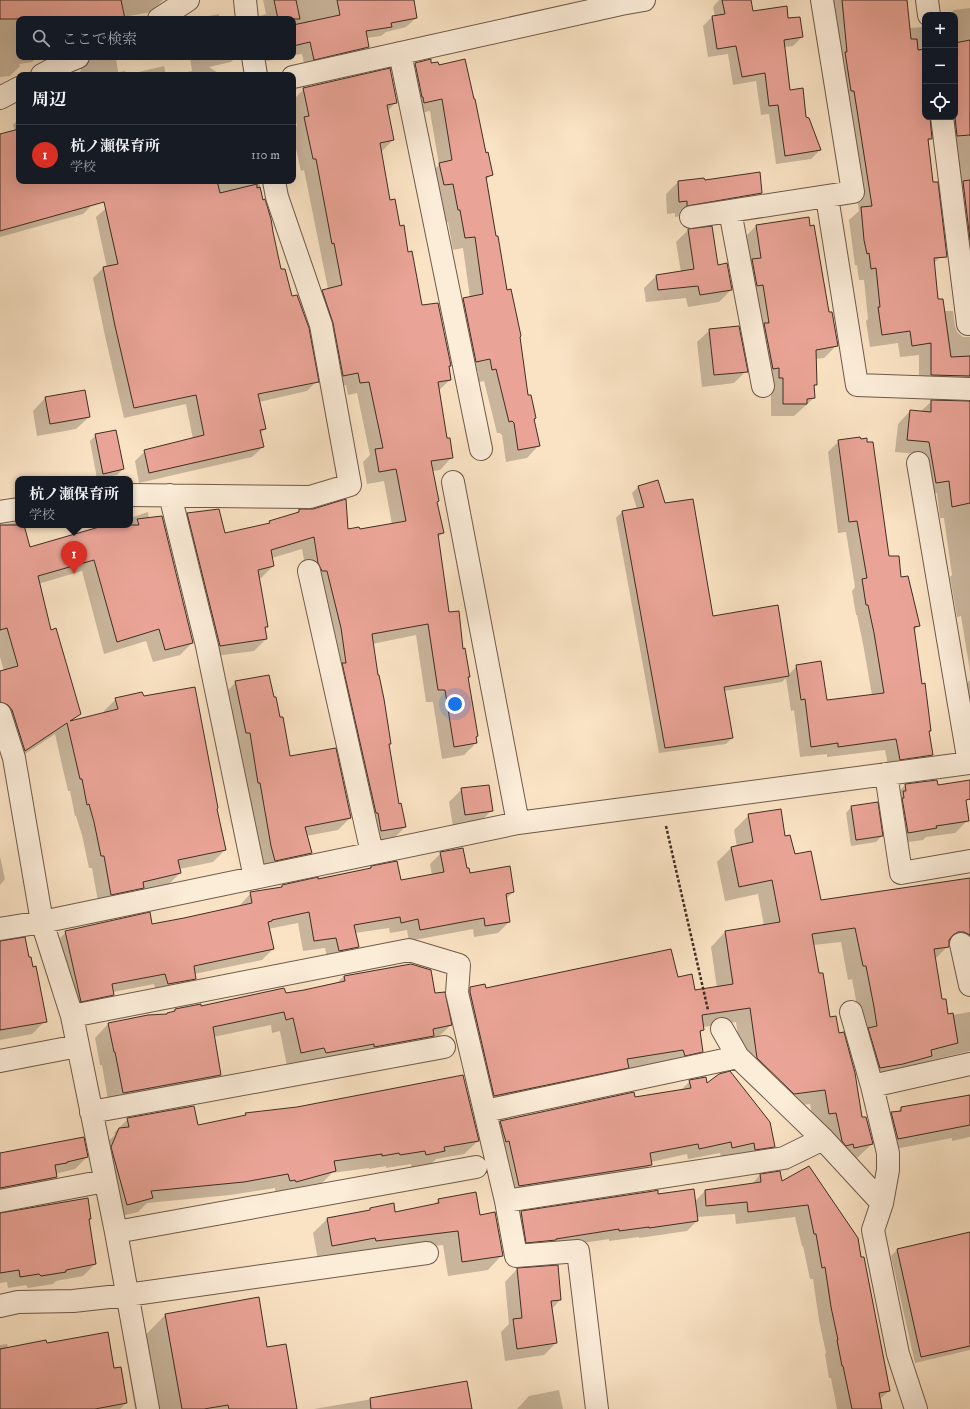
<!DOCTYPE html>
<html lang="ja">
<meta charset="utf-8">
<style>
body{margin:0;font-family:"IM FELL DW Pica","Noto Serif JP",serif;background:#20242c;color:#f1f3f6}
.controls{position:absolute;right:12px;top:12px;display:grid;overflow:hidden;border-radius:8px;box-shadow:0 4px 16px #0002}
.controls button{width:36px;height:36px;display:grid;place-items:center;padding:0;border:0;border-bottom:1px solid #363941;background:#171b24;color:#f1f3f6;font:20px sans-serif}
.you{position:absolute;left:455px;top:704px;width:14px;height:14px;margin:-10px;border:3px solid #fff;border-radius:50%;background:#1a73e8;box-shadow:0 0 0 6px #1a73e833}
.badge{display:grid;place-items:center;width:26px;height:26px;border-radius:50%;background:#d93025;color:#fff;font-size:13px;font-weight:700}
.pin{position:absolute;translate:-50% -33px;filter:drop-shadow(0 1px 2px #0008)}
.pin::after{content:'';position:absolute;top:21px;width:14px;height:12px;background:inherit;clip-path:polygon(0 0,100% 0,50% 100%)}
.popup{position:absolute;left:15px;top:476px;width:118px;height:52px;box-sizing:border-box;display:grid;place-content:center;border-radius:8px;background:#171b24;filter:drop-shadow(0 1px 3px #0005);font-size:13px;white-space:nowrap;color:#9ea1a6}
.popup b{font-size:15px;color:#f1f3f6}
.popup::after{content:'';position:absolute;left:50%;top:100%;margin-left:-8px;border:8px solid transparent;border-top-color:#171b24}
.list{margin:0;padding:0;list-style:none}
h2{display:flex;justify-content:space-between;align-items:center;height:52px;margin:0;padding:0 16px;font-size:17px}
h2 small{font-size:13px;font-weight:400;color:#9ea1a6}
.list li{display:grid;grid-template-columns:26px 1fr auto;gap:12px;align-items:center;box-sizing:border-box;height:60px;padding:0 16px;border-top:1px solid #363941}
.list b{display:block;font-size:15px;white-space:nowrap}
.list p{margin:0;font-size:13px;white-space:nowrap;color:#9ea1a6}
.list em{font-size:13px;font-style:normal;color:#9ea1a6}
.icon{flex:none;width:22px;height:22px;fill:none;stroke:currentColor;stroke-width:2;stroke-linecap:round;stroke-linejoin:round}
.map{position:relative;flex:none;width:970px;height:1409px;overflow:hidden}
.search{position:absolute;background:#171b24;box-shadow:0 4px 16px #0002;left:16px;top:16px;width:280px;height:44px;display:flex;align-items:center;gap:10px;box-sizing:border-box;padding:0 14px;border-radius:8px;color:#9ea1a6;font-size:15px}
.panel{position:absolute;background:#171b24;box-shadow:0 4px 16px #0002;left:16px;top:72px;width:280px;height:112px;border-radius:8px}
.map>svg:first-child{display:block}
.shadow{fill:#0003}
.building{fill:#eaa497;stroke:#402d22}
.lines{fill:none;stroke-linecap:round;stroke-linejoin:round}
.minor-casing{stroke:#6e5a4a;stroke-width:24}
.path{stroke:#402d22;stroke-width:2.5;stroke-dasharray:3 2;stroke-linecap:butt}
.minor{stroke:#fcedd9;stroke-width:22}
</style>
<div class="map">
<svg width="970" height="1409" viewBox="0 0 970 1409">
<rect width="100%" height="100%" fill="#fae3c4"/>
<filter id="stains"><feTurbulence type="fractalNoise" baseFrequency=".005" numOctaves="4"/><feColorMatrix values="0 0 0 0 .2 0 0 0 0 .09 0 0 0 0 .02 0 0 0 .5 -.17"/></filter>
<radialGradient id="worn" r=".72"><stop offset=".6" stop-color="#630" stop-opacity="0"/><stop offset="1" stop-color="#630" stop-opacity=".3"/></radialGradient>
<path class="shadow" d="M0,0h163l-12,12 -28,5 1,2h-105v38h34l-19,3 -2,2 -13,2 1,2 -10,10 -10,1z
M263,0h150l3,18 -10,9 -20,5 -5,4 -15,2 2,9 -10,9 -53,12 -3,-14 -9,1v-36h-37l4,-3 6,-2z
M719,0h31l2,13 35,6 15,18 -9,9 -9,1 5,44 17,26 2,2 12,31 -9,9 -35,5 -7,-50 -8,1 -5,-34 -23,4 -5,-31 -20,3 -5,-31 9,-9h3l-2,-10z
M830,0h76l3,28 16,-1v90h4l2,21 -4,4 13,115 -7,7 5,47h15l2,15 2,6 6,5h7v63l-1,-4 -50,-9v-32l-19,2 -2,-14 -28,4 -4,-26 2,-2 -4,-39h-5l-2,-15h-2l-6,-45 10,-9 -18,-108z
M970,8v272l-10,-95 -2,-38 -13,1 -10,-30 -5,-1h25v-102h-6l5,-5z
M219,14v4l10,-2v3h-35z
M75,57h41l2,15 7,-1 1,4 38,-9 2,9h-88l3,-5 -1,-7z
M190,57h46l-5,5 -22,5 12,8h-48l19,-4z
M266,57h20l-19,4z
M415,64h15l55,90 6,21 -6,6 21,110 13,47 8,59 12,48 -12,13 -21,4 -4,-27 -2,-2h-3l-13,-52 -5,1 -1,-11 -14,2 -13,-62 12,-12 7,-1 -7,-50 -10,2 -5,-28h-2l-5,-27 -9,2 -5,-20 12,-12 -9,-54 -18,4 -9,-39z
M304,89l92,13 -9,10 6,28 -12,12 8,49 18,52 15,53 28,59 -2,3 2,12 -12,11 9,48 5,18 -12,13 -8,1 6,30 -2,2 7,30 -6,5 11,75 14,37 7,27 -2,1 10,58 -1,2v5l-12,12 -22,4 -9,-57h-7l-10,-67 -44,9 18,100 -2,1 11,60 6,22 -12,12 -24,4 -62,-267 -5,-27 -30,9 1,8 -12,12 -3,1 9,47 -2,3 1,10 -12,12 -46,6 -32,-131 12,-12 36,20 42,-9 4,-3 25,-8 4,-4 49,20h11l33,-6 -8,-43 -17,3 -4,-22 7,-7 -13,-62 -9,2 -2,-10 -15,3 -21,-85 13,-12 5,-2 -24,-119 -3,1 -8,-36v-6l4,-3 -4,-18v-8z
M19,119v62h68l6,23 -10,10 -83,23v-102l15,-4 -2,-6z
M137,181h122l4,19 7,19 10,52 11,26 26,84 -10,10 -48,11 6,27 -5,5 3,13 -11,10 -113,26 -4,-22 10,-10 48,-12 -7,-35 -62,14 -19,-82 -12,-58 10,-10h4l-11,-51z
M704,181l57,12 -12,12 -74,12v-4l-8,1 -1,-20 12,-12z
M756,226l72,87 8,33 -12,12 -9,1 1,25 -3,3 1,11 -20,18h-23v-26l-27,-152z
M688,230l29,36 14,24 -12,12 -31,5 -2,-9 -40,4 -2,-14 12,-12 25,-4 -5,-30z
M710,330l36,41 -12,12 -32,4 -5,-45z
M84,391l5,26 -13,12 -39,7 -4,-25 12,-13z
M932,401l38,2v268l-9,-55 -4,1 -7,-40 2,-2 -8,-57h-4l-3,-25 -14,2 -6,-41 -22,-2 3,-28 12,-13 10,1z
M96,435l27,34 -6,6 -20,4 -7,-38z
M839,441l49,116 12,21 18,48 -4,5 7,54 9,46 -1,1 3,23 -11,11 -32,4 -4,-20 -58,7v-3l-27,3 -6,-47 -3,1 -5,-33 -4,4 -58,9 8,47 -6,6 -67,9 -43,-235 6,-6 15,-3 -5,-16 6,-6 19,-6 7,24 48,112 76,58 9,-9 29,35 46,-6 -9,-51 -6,-29h-1l-4,-24 3,-4 -9,-55 -8,1 -10,-81z
M148,512l1,7 43,124 -12,12 -27,7 -7,-21 -42,13 -22,-83 -44,13 12,47 30,82 -9,8 33,-7v-3l12,-12 101,109 8,42 -12,12 -34,7 1,4 -12,12 -69,22 -7,-39h-3l-7,-33 -6,-19h-1l-5,-25h-2l-13,-57 -42,28 -13,-39v-51l4,-1 -4,-14v-132l18,-3v3h5l6,23 80,-23h21v-7z
M970,680v43l-10,-33z
M236,682l54,75 60,61 -12,12 -32,6 5,17 -12,12 -36,7 -39,-178z
M936,781l1,5 30,35 -12,12 -29,4 -3,3 -28,4 -2,-46 12,-13z
M462,789l30,21 -12,12 -27,5 -4,-25z
M851,807l31,29 -6,6 -25,4 -5,-33z
M749,815l35,22 36,64 150,-23v115l-20,-47h-2l-13,13 6,41 6,15h5l18,-3v39l-46,11 -8,8 -50,12 -6,-60 -8,-43 -4,1 -7,-38 -28,3 5,30 12,43 8,16 23,84 11,26 -15,14 -18,4 -25,-34 -4,-24 -30,4 -37,-36 -7,-50 -33,5v2l-4,5 2,17 -14,15 -207,44 -24,-107 14,-15 15,1 193,-11 16,13 23,-3 -6,-41 14,-15 39,-6 -6,-32 -33,7 -8,-39 14,-14 6,-1 -3,-17z
M441,853l25,17 3,4 44,18 -7,7 3,23 -11,11 -24,4 -1,-8 -64,12 -2,-11 -17,3 -1,-5 -34,5 3,14 -11,11 -19,4 -3,-14 -22,3 -5,-28 -30,6 5,20 -11,11 -68,14 1,5 -11,11 -27,5 -3,-11 -41,8v3l-11,11 -32,6 -15,-69 11,-11 85,-7 89,-18v-2l11,-12 29,-5 2,-2 87,-17 2,-2 29,14 32,-6 -2,-11z
M0,856l5,23 -5,6z
M0,942l29,17 16,62 -13,13 -32,6z
M411,965l23,29 17,31 -14,13 -150,28 -7,-35 -8,2 -1,-8 -58,12 7,38 -14,14 -97,17 -7,-41h-2l-5,-27 13,-14 40,-8 17,-1 2,-2h5l3,-3 110,-16 51,-10 8,-8z
M690,1081l16,4 68,61 -11,11 -42,1 -1,-5 -32,6 -1,-5 -36,8v2l-11,11 -132,22 -19,-64 11,-11 181,-32z
M970,1096v41l-18,4v-3l-67,13 -6,-25 13,-13h5l4,-5z
M246,1114l232,27 -14,13 -28,5 -6,6 -18,3 -1,-4 -25,4v-2l-17,3v-1l-37,5 -11,11 -45,10 -1,-6 -45,7 -83,8 -9,9 -25,6 -7,-75 9,-8 -1,-2 14,-14 70,7 45,-9z
M0,1154l87,3 -12,12 -20,5 1,3 -13,12 -43,9z
M809,1167l80,224 -10,9 2,9h-44l-6,-31h-2l-4,-24 1,-1 -7,-33 -6,-41h-3l-7,-33h-1l-7,-29 -59,7 -1,-10 -38,3v4l-10,10 -48,7v-1l-30,4v-2l-93,14 -6,-30 11,-11 133,-20 3,3 38,6 10,-10 47,-7 8,-9 21,8z
M439,1200l40,16 23,39 -14,15 -40,6 -5,-31 -125,15 -5,-27 15,-15 40,-7 3,-2 23,4 39,-8z
M0,1214l90,4 -2,2 7,44 -12,12 -27,5 -3,3 -25,4 -2,-3 -18,3 -1,-6 -7,1z
M970,1233v117l-55,13 -24,-107 6,-6z
M557,1266l3,34 -8,9 4,34 -12,12 -39,6 -4,-29 8,-8 -4,-42 12,-13z
M166,1314l101,35 29,60h-161l-9,-54z
M7,1344l1,4 38,-4 67,25 13,34 -6,6h-120v-64z
M466,1383l5,26h-157z
M559,1390l4,19h-46l12,-13z"/>
<path class="building" d="M0,0h121l4,19h-125z
M274,0h22l4,19h-22z
M337,0h77l3,18 -26,5 1,4 -26,4 3,16 -55,13 -4,-18 -17,4v-21l47,-10z
M722,0h29l2,11 34,-5 1,12 12,-1 3,20 -19,3 6,50 13,-2 3,29 3,1 12,32 -36,6 -7,-51 -9,1 -4,-33 -23,4 -6,-31 -19,3 -5,-33 13,-2z
M842,0h65l4,39h6l1,11 7,-1v68h5l2,22h-4l5,43h5l9,75 -13,1 4,41h5l8,58 19,-1v20l-39,-1v-32l-19,3 -2,-15 -28,4 -4,-28h2l-4,-39 -5,1 -2,-16 -2,1 -3,-14 -3,-33 11,-1 -18,-115h-3l-6,-39h2z
M970,40v95l-13,1 -2,-19v-74z
M431,59v4l7,-1 1,3 26,-6 9,40h1l11,54 2,-1 5,23 -7,2 10,59h2l9,54 4,-1 10,47 -1,1 8,58h3l5,23 -2,1 6,27 -22,4 -4,-27 -2,-2 -3,1 -13,-53 -4,1 -2,-11 -14,3 -13,-64 20,-4 -8,-57 -10,1 -5,-28h-2l-5,-26 -9,1 -5,-22 13,-3 -10,-61 -18,4 -1,-6h-1l-7,-34z
M390,68l7,35 -10,2 7,35 -14,3 10,57 5,-1 5,27 4,-1 4,27 4,-1 10,54 16,-2 13,63h-2l2,14 -13,2 9,56h3l3,20 -22,3 8,40 -2,1 7,31 -6,1 11,78 10,-1 4,38 2,-1 5,29h-2l10,59 -2,1 1,6 -23,4 -9,-57h-7l-10,-66 -56,10 6,41h1l5,24 7,45h-2l10,60 2,-1 5,24 -25,4 -3,-18h-2l-34,-150h4l-5,-35 -14,-57h-5l-4,-8 -4,-26 -43,13 3,16 -16,4 10,57h-3l2,12 -47,7 -33,-133 32,-4 6,24 45,-10 -1,-2 30,-9v-3h14l33,-10 2,30 11,-2 1,2 46,-8 -10,-52 -17,3 -4,-23 8,-1 -14,-66 -9,1 -2,-10 -15,3 -10,-53 -11,-33 20,-5 -8,-42 -2,1 -16,-85h-3l-9,-42 5,-1 -6,-28z
M19,129v52h198l3,12 37,-9v4l3,-1 3,13 2,-1 6,20 2,13 8,37h4l7,27 5,-1 12,33 10,54 -61,12 8,35 -6,1 4,17 -115,26 -5,-23 60,-15 -8,-40 -62,13 -19,-82 -12,-59 15,-3 -14,-62 -104,29v-97z
M760,172l2,21 -75,13v-5l-8,1 -1,-21 26,-3 1,2z
M970,180v60l-7,-59z
M809,217l1,9 4,-1 15,87h3l6,34 -22,4 1,35h-3l1,13 -8,1v5h-24v-26h-4v-10l-6,1 -9,-46h5l-6,-38 -6,1 -5,-27 9,-1 -5,-33z
M712,226l6,39 9,-2 5,27 -32,5 -2,-9 -40,4 -2,-15 38,-6 -6,-40z
M739,326l9,46 -34,3 -5,-46z
M85,390l5,27 -40,7 -5,-27z
M931,400l39,1v102l-18,4 -3,-26 -13,2 -7,-41 -22,-2 3,-30 21,2z
M116,430l8,39 -21,5 -8,-40z
M860,437l1,2 6,-1v4h6l16,114h10l2,21 7,-1 12,50 -6,1 8,57 3,-1 6,48h-2l4,24 -33,5 -4,-21 -58,8v-4l-27,4 -6,-48 -4,1 -5,-35 25,-4 6,39 57,-7 -10,-60 -6,-28h-2l-4,-26 5,-1 -10,-57 -8,1 -11,-82z
M658,480l7,23 28,-4 20,117 65,-11 11,71 -65,11 9,51 -68,10 -43,-237 22,-4 -6,-21z
M162,516l31,127 -28,7 -6,-21 -42,13 -23,-82 -56,16 13,54 5,-2 25,86 -11,7 48,-12 -3,-11 27,-6 2,4 51,-9 23,121 -1,1 9,41 -48,10 3,13 -38,9 1,6 -33,7 -7,-39h-3l-7,-34 -5,-18 -2,1 -5,-26h-2l-13,-56 -42,28 -13,-41 -4,-5 -8,-3v-31l18,-5 -11,-38 -7,2v-105h24l6,22 76,-22h33l-2,-6z
M269,675l5,22h2l4,20h3l7,39 46,-8 15,70 -46,9 7,26 -37,8 -4,-15 -11,-63h-2l-8,-50h-4l-11,-52z
M937,780l1,5 32,-5v19l-4,1 3,21 -33,5 1,2 -29,5 -6,-35h2l-1,-7h3l-1,-7z
M489,785l4,26 -28,4 -4,-27z
M878,802l5,34 -27,4 -5,-34z
M781,809l4,27 5,-1 5,19 16,-3 10,49 149,-22v57l-6,-3h-6l-5,3 -4,5v7l-15,2 8,50h4l2,15 5,-1 5,30 -27,7 1,6 -29,8 -23,4 -12,-40 9,-2 -3,-19 -8,-41h-3l-8,-38 -43,6 7,39h4l7,44 6,-1 3,17 5,-1 11,41 7,44h4l7,27 -19,4 -1,-4 -7,2 -4,-5 -6,-28 -7,1 -4,-24 -31,4 -37,-36 -7,-50 -48,7 2,15 -4,1 3,21 -18,4 -2,-6 -56,9 2,9 -135,28 -24,-104v-5l15,-3 1,4 185,-39 7,28 14,-3 3,16 38,-6 -8,-53 55,-9 -8,-42 -33,7 -8,-40 22,-5 -5,-28z
M463,848l4,20h2l1,5 40,-7 4,26 -8,2 4,28 -25,4 -1,-8 -64,12 -2,-11 -17,4 -1,-6 -46,8 5,22 -20,4 -3,-13 -22,3 -5,-29 -37,8v1l-4,1 6,27 -80,17 2,13 -28,5 -3,-10 -53,10 2,11 -33,7 -16,-71 85,-19 2,12 32,-6 68,-15 -2,-11 32,-5v-2l36,-8v2l53,-11v-2l26,-5 4,19 43,-8 -4,-20z
M25,937l4,20h2l2,10 3,-1 11,56 -47,8v-89z
M411,964l20,6 4,23 10,-1 7,33 -19,4 1,7 -60,11v-3l-48,9 -2,-5 -23,5 -8,-35 -7,2 -2,-8 -71,15 8,48 -98,18 -8,-41h-1l-6,-29 40,-8 19,-1v-1l8,-2v-2l26,-5v2l83,-18 2,5 18,-3 41,-9 -1,-5z
M730,1071l40,51 5,25 -20,3 -1,-7 -22,5 -1,-6 -32,7 -1,-5 -48,9 2,12 -133,21 -10,-45 -3,1 -6,-21 134,-29 1,5 56,-9 -2,-8 17,-3 1,6 12,-9z
M463,1075l16,66 -35,6 1,4 -19,4 -1,-4 -25,4 -1,-2 -17,3v-2l-48,7 2,10 -40,11 -1,-2 -5,1 -2,-7 -44,8 -93,9 2,7 -26,7 -16,-58 8,-19 10,-1 -2,-9 67,-12 4,19 48,-10 -1,-2 52,-6z
M970,1095v30l-72,14 -7,-27 10,-1v-4z
M84,1137l4,20 -21,5v1l-12,2 2,12 -57,11v-35z
M809,1166l49,72 3,19h3l26,134 -11,2 3,16h-30l-9,-43h-1l-5,-26h1l-7,-33 -6,-40 -3,1 -6,-34h-2l-6,-29 -60,7 -1,-10 -41,4 -1,-16 56,-8 -1,-8 20,-3 2,10z
M694,1189l4,32 -49,7v-1l-30,4v-2l-63,10v1l-30,3 -5,-32 133,-20 4,-1v4z
M476,1192l4,23 15,-3 8,44 -41,6 -4,-31 -82,10 -1,-3 -43,8 -5,-28 43,-8v-2l24,-5 1,9 44,-9 -1,-4z
M88,1198l3,21h-2l7,45 -30,6v2l-25,4 -2,-2 -19,3 -1,-7 -19,3v-60z
M970,1232v114l-49,11 -24,-108z
M558,1265l3,35 -10,1 6,42 -40,6 -4,-30 9,-1 -5,-50z
M259,1297l8,50 19,-3 11,65h-68l-1,-4 -24,4h-22l-17,-95z
M108,1332l6,36 7,-1 6,36 -32,6h-95v-60l46,-9 1,3z
M467,1381l5,28h-101l-1,-11z"/>
<g class="lines">
<defs>
<path id="minor" d="M245,0l2,19
M927,0l2,15
M159,19l29,-19
M400,53l81,396
M253,57l3,18
M42,75l26,-14 10,-4
M293,77l328,-73 23,-4
M0,98l19,-10
M942,117l26,207
M827,197l30,188 113,4
M730,211l33,175
M691,217l162,-25 -31,-192
M918,463l51,300
M453,482l65,341
M130,495l180,2 40,-12 -29,-160 -44,-128 -3,-16
M170,495l37,151 48,232
M0,512l18,-3
M309,571l63,282
M0,714l14,44 28,164 30,94 44,216 32,177
M886,774l15,99 69,-12
M0,929l42,-7 476,-99 452,-60
M961,944l9,41
M851,1012l21,74 16,67v17l-6,33 -9,27 25,124 18,55
M72,1016l337,-66 50,15 -2,28 49,208 10,55 62,-5 19,158
M722,1029l16,28 85,82 59,64
M0,1061l78,-15
M872,1086l98,-22
M485,1111l253,-54
M91,1112l353,-65
M0,1201l105,-20
M506,1201l278,-43 39,-19
M116,1232l360,-65
M0,1306l18,-4 55,-1 54,-6 300,-42"/>
</defs>
<use href="#minor" class="minor-casing"/>
<path class="path" d="M666,826l42,184"/>
<use href="#minor" class="minor"/>
</g>
<rect width="100%" height="100%" filter="url(#stains)"/>
<rect width="100%" height="100%" fill="url(#worn)"/>
</svg>
<div class="controls">
<button>+</button>
<button>−</button>
<button><svg class="icon" aria-label="locate" viewBox="0 0 24 24"><circle cx="12" cy="12" r="6"/><path d="M12 2v4M12 18v4M2 12h4M18 12h4"/></svg></button>
</div>
<div class="you"></div>
<div class="pin badge" style="left:74px;top:574px">1</div>
<div class="popup"><b>杭ノ瀬保育所</b>学校</div>
<div class="search"><svg class="icon" aria-label="search" viewBox="0 0 24 24"><circle cx="10" cy="10" r="6"/><path d="M15 15l6 6"/></svg>ここで検索</div>
<section class="panel">
<h2>周辺<small></small></h2>
<ul class="list">
<li><span class="badge">1</span><div><b>杭ノ瀬保育所</b><p>学校</p></div><em>110 m</em></li>
</ul>
</section>
</div>
